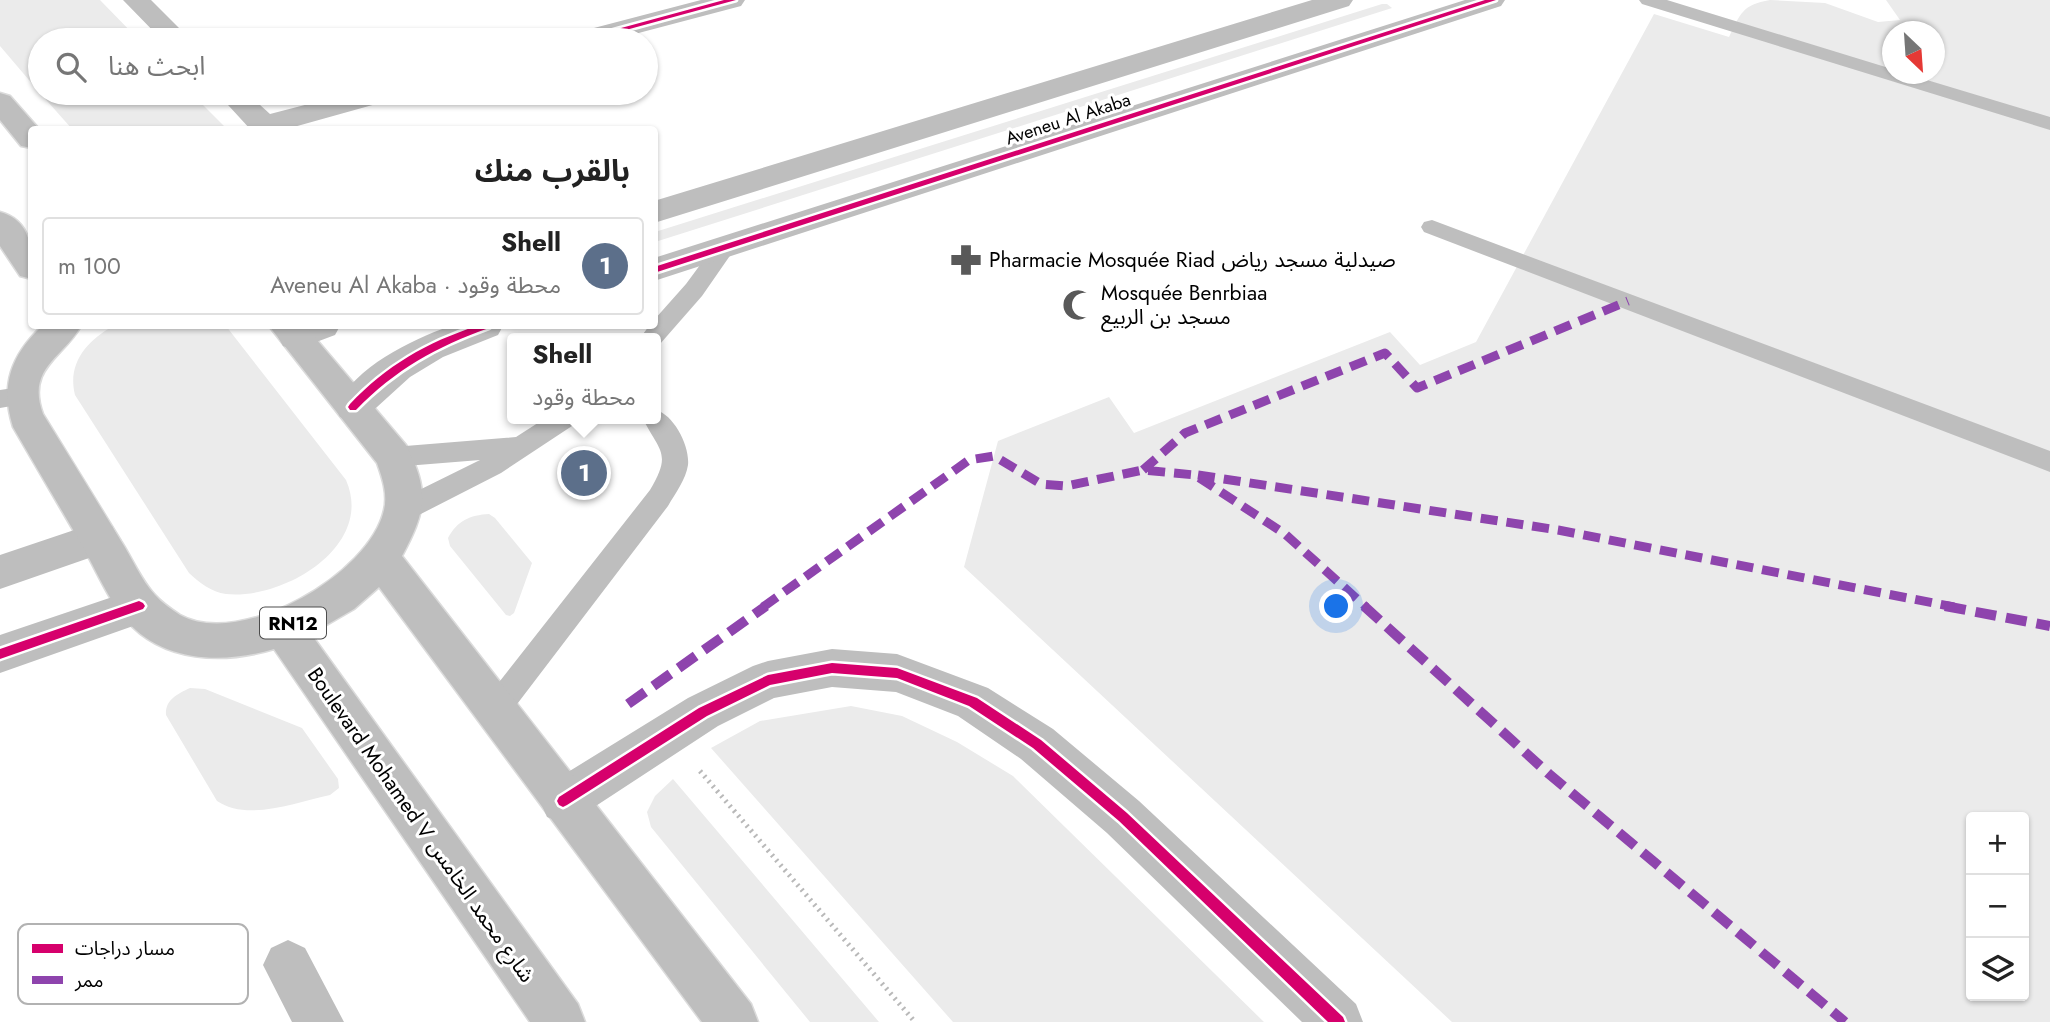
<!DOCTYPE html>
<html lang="ar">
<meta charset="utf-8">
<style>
body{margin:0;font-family:Jost,"Noto Sans Arabic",sans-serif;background:#f2f2f2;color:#222;direction:rtl}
.controls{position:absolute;right:21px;bottom:21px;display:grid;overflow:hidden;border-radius:7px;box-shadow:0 2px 5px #0004}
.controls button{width:63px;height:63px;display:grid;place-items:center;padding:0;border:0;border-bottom:2px solid #e0e0e0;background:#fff;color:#222;font:35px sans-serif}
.compass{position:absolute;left:1882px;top:21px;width:63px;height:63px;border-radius:50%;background:#fff;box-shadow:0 2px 5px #0004;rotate:155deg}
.you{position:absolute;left:1337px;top:607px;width:24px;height:24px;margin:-18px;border:5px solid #fff;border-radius:50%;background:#1a73e8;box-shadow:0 0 0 10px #1a73e833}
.badge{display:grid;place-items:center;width:46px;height:46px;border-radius:50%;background:#595959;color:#fff;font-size:23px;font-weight:700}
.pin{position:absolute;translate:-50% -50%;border:4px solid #fff;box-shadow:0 2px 7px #0006}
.popup{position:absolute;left:507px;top:333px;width:154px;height:91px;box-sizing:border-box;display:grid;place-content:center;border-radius:7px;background:#fff;filter:drop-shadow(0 2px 5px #0005);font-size:23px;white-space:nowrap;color:#767676}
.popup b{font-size:26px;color:#222}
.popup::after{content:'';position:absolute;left:50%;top:100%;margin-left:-14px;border:14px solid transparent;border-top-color:#fff}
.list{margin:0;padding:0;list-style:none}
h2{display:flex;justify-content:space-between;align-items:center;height:91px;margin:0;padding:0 28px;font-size:30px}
h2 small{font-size:23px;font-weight:400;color:#767676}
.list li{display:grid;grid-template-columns:46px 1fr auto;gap:21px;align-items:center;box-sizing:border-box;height:98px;margin:0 14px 14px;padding:0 14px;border:2px solid #e0e0e0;border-radius:7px}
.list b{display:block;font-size:26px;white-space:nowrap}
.list p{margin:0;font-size:23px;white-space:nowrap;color:#767676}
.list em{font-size:23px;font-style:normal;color:#767676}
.icon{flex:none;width:38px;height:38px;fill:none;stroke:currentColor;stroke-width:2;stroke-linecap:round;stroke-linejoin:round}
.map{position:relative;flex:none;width:2050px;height:1022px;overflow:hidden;direction:ltr}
.search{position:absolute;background:#fff;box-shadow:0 2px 5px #0004;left:28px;top:28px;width:630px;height:77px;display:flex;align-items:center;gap:18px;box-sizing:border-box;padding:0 24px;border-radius:38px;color:#767676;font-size:26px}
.panel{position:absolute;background:#fff;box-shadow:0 2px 5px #0004;left:28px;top:126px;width:630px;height:203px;border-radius:7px;direction:rtl}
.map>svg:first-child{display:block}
.green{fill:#ebebeb;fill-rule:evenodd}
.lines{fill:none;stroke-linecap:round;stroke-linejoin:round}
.primary-casing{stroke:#dbdbdb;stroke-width:3}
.path{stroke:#b9b9b9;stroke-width:5;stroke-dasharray:2 4.5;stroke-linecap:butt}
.service{fill:#bebebe;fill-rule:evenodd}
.minor{fill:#bebebe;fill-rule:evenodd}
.primary{fill:#bebebe;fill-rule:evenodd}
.quiet-far1{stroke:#8e44ad;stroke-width:9;stroke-dasharray:17 9;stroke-linecap:butt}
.quiet{stroke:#8e44ad;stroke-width:10;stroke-dasharray:21 10;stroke-linecap:butt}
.cycleway-casing{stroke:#fff;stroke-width:5}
.cycleway{fill:#d6006c;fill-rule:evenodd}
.labels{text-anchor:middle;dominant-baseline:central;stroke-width:6;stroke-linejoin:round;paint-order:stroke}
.far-street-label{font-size:18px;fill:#000;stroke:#fff}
.shield{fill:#fff;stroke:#4c4c4c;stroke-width:2}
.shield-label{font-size:19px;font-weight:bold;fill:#000}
.poi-label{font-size:21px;fill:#000;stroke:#fff;text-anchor:start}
.street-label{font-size:21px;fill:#000;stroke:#fff}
.key{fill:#fff;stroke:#b2b2b2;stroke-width:2}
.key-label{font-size:19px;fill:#000}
</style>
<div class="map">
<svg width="2050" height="1022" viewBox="0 0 2050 1022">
<rect width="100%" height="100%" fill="#fff"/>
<path class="green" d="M0,0h100l39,40h-99v53l-40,-47z
M1770,0l55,3 53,19 22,-2 -14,-20h164v1022h-598l-488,-455 34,-126 111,-44 25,36 256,-101 30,33 56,-23 178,-328 75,23c12,-24 13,-32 41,-37zM1892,32h42v42h-42zM1971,817h53v179h-53z
M1382,4h5l5,4 -737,234v-10z
M40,93h151l36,36h-155z
M113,326h113l120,154c29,66 -62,120 -120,114 -15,-2 -26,-11 -37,-21l-114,-178c-8,-32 12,-54 38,-69z
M489,514l6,4 37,45 -18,50 -4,3 -4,-1 -56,-69 -2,-8c9,-17 22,-23 41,-24z
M190,688l15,1 97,39 36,51 1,9 -9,7c-34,7 -82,27 -113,6l-51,-86c-1,-15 11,-21 24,-27z
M851,706l51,10 55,26 56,34 251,246h-311l-242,-274 49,-27z
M673,779l206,243h1h-70l-159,-195 -4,-15 8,-16z"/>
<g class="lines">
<defs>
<path id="primary" d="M0,93l10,3 30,34h-8v18l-11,-2 -21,-26z
M0,212c33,9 32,40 32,67l-12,-3 -20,-30z
M42,326h39c-18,32 -55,42 -38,88 26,42 52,84 78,127 11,17 20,39 34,54 7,8 16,14 25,20 61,34 190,-41 204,-105 4,-16 -2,-33 -7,-47l-108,-137h36l101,119c24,47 20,66 -4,111l349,448 7,18h-56l-323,-435 -25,22 -43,25 267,370 7,18h-55l-256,-373c-50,15 -111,14 -148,-29 -18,-21 -30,-50 -43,-73 -23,-40 -47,-80 -70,-120 -13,-41 -2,-72 29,-101z"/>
</defs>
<use href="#primary" class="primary-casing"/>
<path class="path" d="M700,771l215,251"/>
<path class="service" d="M1639,0h28l225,69v5h15l143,43v13l-408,-126z
M1432,220l618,231v21l-626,-240 -3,-5 3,-5z
M725,239l8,3 3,5 -34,49 -42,48 -4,2v-8h-16l9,-12h5v-6l32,-36 31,-42z
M20,387l9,2 3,7 -3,7 -29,5v-18z
M656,410c18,5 34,36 32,55 -2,14 -13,29 -20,41l-163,214 -10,4 -10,-4 -5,-10 5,-10 165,-210c22,-37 10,-38 -7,-71h13z
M544,419h31l-3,7 -71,47 -88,45 -9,3 -9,-3 -4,-8 4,-8 85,-42 -87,7 -9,-3 -4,-7 4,-7 9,-3 123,-10z"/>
<path class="minor" d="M123,0h28l40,40h-29z
M701,0h44l-4,6 -129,34h-45l4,-6z
M1312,0h41l-4,6 -695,217v-22z
M1465,0h40l-4,6 -847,275v-23z
M217,93h30l23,21 81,-21h47l-4,6 -111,31h-32z
M289,326h51l-5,9 -40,15 -12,-4 -5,-9 5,-9z
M450,326h53l-5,9 -55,22 -33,20 -44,40 -13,4 -13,-4 -5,-10c22,-41 74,-66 115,-81z
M98,522l14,4 6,12 -6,12 -112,39v-34z
M139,588l14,5 6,13 -6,13 -153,54v-38z
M832,649l65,5 91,34 65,41 86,72 217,203 7,18h-61l-195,-189 -86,-74 -63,-43 -62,-24 -64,-5 -58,11 -56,28 -139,91 -16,6 -16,-6 -7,-16 7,-16 141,-87 65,-32 15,-5z
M288,940l17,8 39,74h-52l-29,-57 8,-17z"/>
<use href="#primary" class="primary"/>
<path class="quiet-far1" d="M1143,470l42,-37 200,-80 32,35 211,-87
M1198,475l360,55 396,77
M763,607l206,-147 25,-4 47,28 25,2 77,-16 52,5 90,59 81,73"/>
<path class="quiet" d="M1364,606l185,168 296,248
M1945,606l105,20
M628,704l138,-98"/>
<defs>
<path id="cycleway" d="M724,0h12l-147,40h-12z
M1485,0h11l-842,273v-6z
M477,326h14l-2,2c-53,19 -93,41 -133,82h-6l-2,-3 2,-3c36,-38 77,-62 127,-78z
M139,601l4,2 2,3 -2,3 -143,50v-10z
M832,663l65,5 80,30 64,42 86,73 216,204 2,5h-17l-209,-201 -86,-73 -64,-42 -72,-28 -65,-5 -62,12 -63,31 -140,89 -4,2 -4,-2 -2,-4 2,-4 140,-89 69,-33z"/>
</defs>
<use href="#cycleway" class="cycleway-casing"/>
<use href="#cycleway" class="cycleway"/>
</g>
<defs>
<symbol id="pharmacy-bare" viewBox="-9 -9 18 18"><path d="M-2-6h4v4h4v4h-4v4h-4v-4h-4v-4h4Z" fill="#595959" stroke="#fff" stroke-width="2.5" paint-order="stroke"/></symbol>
<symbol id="mosque-bare" viewBox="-9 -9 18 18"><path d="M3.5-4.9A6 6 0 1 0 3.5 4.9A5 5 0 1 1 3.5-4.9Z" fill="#595959" stroke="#fff" stroke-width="2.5" paint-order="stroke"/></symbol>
</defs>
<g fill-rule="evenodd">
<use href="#pharmacy-bare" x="944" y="238" width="44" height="44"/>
<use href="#mosque-bare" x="1056" y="283" width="44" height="44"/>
</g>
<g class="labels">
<g class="far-street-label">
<text transform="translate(1068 119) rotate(-18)">Aveneu Al Akaba</text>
</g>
<rect class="shield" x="260" y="607.5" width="66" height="31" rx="5"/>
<g class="shield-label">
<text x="293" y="623">RN12</text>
</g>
<g class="poi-label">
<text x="989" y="260">Pharmacie Mosquée Riad صيدلية مسجد رياض</text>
<text x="1101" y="293">Mosquée Benrbiaa<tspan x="1101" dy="24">مسجد بن الربيع</tspan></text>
</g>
<g class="street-label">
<text transform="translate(421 825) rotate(55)">Boulevard Mohamed V شارع محمد الخامس</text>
</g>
</g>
<rect x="18" y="924" width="230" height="80" rx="10" class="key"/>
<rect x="32" y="944" width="31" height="9" fill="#d6006c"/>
<rect x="32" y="976" width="31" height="8" fill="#8e44ad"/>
<g class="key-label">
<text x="75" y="955">مسار دراجات</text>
<text x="75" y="987">ممر</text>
</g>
</svg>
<div class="controls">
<button>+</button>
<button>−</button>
<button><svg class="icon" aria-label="layers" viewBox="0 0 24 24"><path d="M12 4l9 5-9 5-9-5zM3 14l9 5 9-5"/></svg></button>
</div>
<svg class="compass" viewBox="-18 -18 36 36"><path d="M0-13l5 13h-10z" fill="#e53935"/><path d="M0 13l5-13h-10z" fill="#767676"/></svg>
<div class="you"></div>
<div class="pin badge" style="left:584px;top:473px;background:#5c6f8a">1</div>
<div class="popup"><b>Shell</b>محطة وقود</div>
<div class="search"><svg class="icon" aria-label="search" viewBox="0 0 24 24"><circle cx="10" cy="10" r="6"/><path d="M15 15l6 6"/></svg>ابحث هنا</div>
<section class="panel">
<h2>بالقرب منك<small></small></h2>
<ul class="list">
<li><span class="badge" style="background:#5c6f8a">1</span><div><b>Shell</b><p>محطة وقود · Aveneu Al Akaba</p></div><em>100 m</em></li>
</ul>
</section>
</div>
